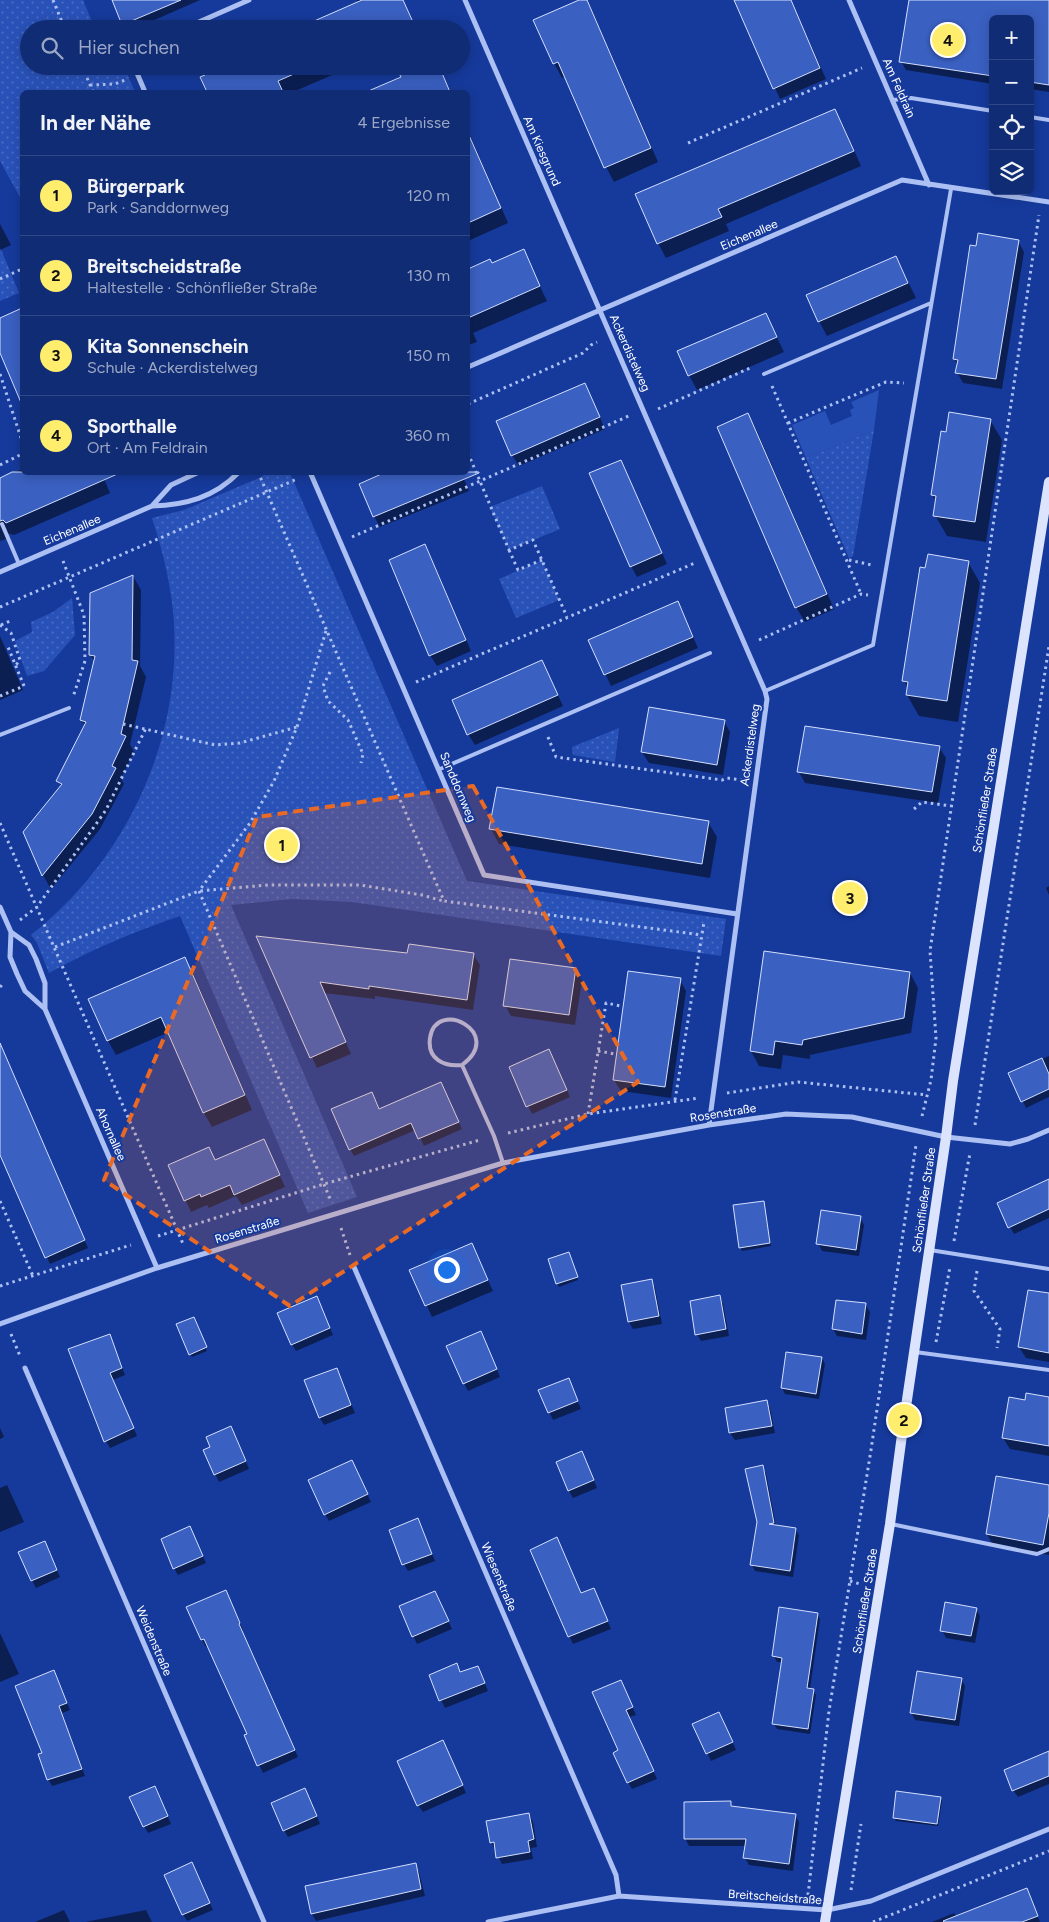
<!DOCTYPE html>
<html lang="de">
<meta charset="utf-8">
<style>
body{margin:0;font-family:Figtree,sans-serif;background:#19347a;color:#f1f3f6}
.controls{position:absolute;right:15px;top:15px;display:grid;overflow:hidden;border-radius:8px;box-shadow:0 2px 12px #0003}
.controls button{width:45px;height:45px;display:grid;place-items:center;padding:0;border:0;border-bottom:1px solid #304887;background:#102c75;color:#f1f3f6;font:25px sans-serif}
.you{position:absolute;left:446px;top:1269px;width:18px;height:18px;margin:-12px;border:4px solid #fff;border-radius:50%;background:#1a73e8;box-shadow:0 0 0 8px #1a73e833}
.badge{display:grid;place-items:center;width:32px;height:32px;border-radius:50%;background:#ffed6e;color:#111;font-size:16px;font-weight:700}
.pin{position:absolute;translate:-50% -50%;border:2px solid #fff;box-shadow:0 1px 5px #0006}
.list{margin:0;padding:0;list-style:none}
h2{display:flex;justify-content:space-between;align-items:center;height:65px;margin:0;padding:0 20px;font-size:21px}
h2 small{font-size:16px;font-weight:400;color:#9ca7c5}
.list li{display:grid;grid-template-columns:32px 1fr auto;gap:15px;align-items:center;box-sizing:border-box;height:80px;padding:0 20px;border-top:1px solid #304887}
.list b{display:block;font-size:19px;white-space:nowrap}
.list p{margin:0;font-size:16px;white-space:nowrap;color:#9ca7c5}
.list em{font-size:16px;font-style:normal;color:#9ca7c5}
.icon{flex:none;width:28px;height:28px;fill:none;stroke:currentColor;stroke-width:2;stroke-linecap:round;stroke-linejoin:round}
.map{position:relative;flex:none;width:1049px;height:1922px;overflow:hidden}
.search{position:absolute;background:#102c75;box-shadow:0 2px 12px #0003;left:20px;top:20px;width:450px;height:55px;display:flex;align-items:center;gap:12px;box-sizing:border-box;padding:0 18px;border-radius:28px;color:#9ca7c5;font-size:19px}
.panel{position:absolute;background:#102c75;box-shadow:0 2px 12px #0003;left:20px;top:90px;width:450px;height:385px;border-radius:8px}
.map>svg:first-child{display:block}
.grass{fill:#2952b9}
.park{fill:url(#park-dots)}
.shadow{fill:#0007}
.building{fill:#3a60c1;stroke:#d4dffd}
.lines{fill:none;stroke-linecap:round;stroke-linejoin:round}
.path{stroke:#acc0f3;stroke-width:3;stroke-dasharray:2.5 4;stroke-linecap:butt}
.service{stroke:#acc0f3;stroke-width:4}
.minor{stroke:#acc0f3;stroke-width:5}
.secondary{stroke:#dbe4fc;stroke-width:10}
.marked{fill:#ea6a24;fill-opacity:0.2;stroke:#ea6a24;stroke-width:4;stroke-dasharray:10 6;stroke-linejoin:round}
.labels{text-anchor:middle;dominant-baseline:central;stroke-width:4;stroke-linejoin:round;paint-order:stroke}
.street-label{font-size:12px;fill:#fff;stroke:#163a9c}
</style>
<div class="map">
<svg width="1049" height="1922" viewBox="0 0 1049 1922">
<defs>
<pattern id="park-dots" width="8" height="8" patternUnits="userSpaceOnUse" patternTransform="scale(1.25)"><rect width="8" height="8" fill="#2952b9"/><path d="M2 2h.1M6 6h.1" fill="none" stroke="#496cc4" stroke-width="1.8" stroke-linecap="round"/></pattern>
</defs>
<rect width="100%" height="100%" fill="#163a9c"/>
<path class="grass" d="M879,390l-5,40 -68,28 -14,-33 33,-14 6,14 21,-9 -2,-6 4,-2 -3,-6z"/>
<path class="park" d="M0,0h83l12,29h-66v37h95l11,26h-113v109l-22,-40z
M0,247l19,46 -19,8z
M874,430l-21,126 -4,2 -43,-100z
M267,473h23l177,408 259,38 -5,37 -369,-54 -60,-3 -61,6 126,292 -49,16 -128,-297c-44,15 -90,34 -131,57l-12,-30 -6,-8c99,-78 157,-206 141,-333 -4,-29 -11,-57 -20,-84l32,-8 75,-32z
M542,486l18,43 -51,21 -19,-43z
M542,560l17,40 -43,18 -17,-39z
M72,598l3,37 -31,36 -17,5 -12,-35 17,-9 -1,-10 22,-10z
M619,728l-4,34 -42,-7 -1,-8z"/>
<path class="shadow" d="M113,0h87l-66,29h-8z
M357,0h46l14,29h-128l19,-8 2,3 48,-21z
M582,0h4l7,13 65,149 -44,20 -8,-15 -40,-91 -4,2 -8,-15z
M736,0h55l35,79 -46,20z
M910,0h139v92l-19,-3v-70h-37v65l-87,-14 -5,-9z
M202,66h151l-60,26h-85l-6,-14 4,-2z
M438,66l13,26h-62l-3,-7z
M835,110l8,15 18,41 -135,58 3,7 -63,27 -8,-15z
M468,131l40,92 -40,18z
M0,224l11,21 -11,5z
M1018,241l6,11 -22,137 -39,-6 -6,-11 1,-7 -4,-6 23,-111z
M523,251l24,50 -74,32 4,9 -9,3v-74l22,-10 2,4z
M896,257l20,41 -89,38 -8,-15z
M22,309v92l-22,-51v-31z
M766,315l18,37 -87,38 -8,-15z
M590,396l15,33 -86,37 -7,-11z
M748,414l8,15 78,180 -29,13 -9,-15z
M990,420l12,20 -16,102 -39,-6 -12,-21 2,-13 -5,-7 15,-62z
M621,461l46,103 -30,13 -6,-11z
M22,469v3h79l9,21 -96,42 -7,-2 -1,6 -6,2v-62z
M461,472l8,19 -89,36 -6,-11z
M425,546l6,11 40,94 -34,15 -7,-11z
M968,562l12,21 -22,139 -39,-6 -12,-21 1,-7 -4,-7 22,-112z
M133,576l8,14 -1,76 6,11 -16,67 4,8 -13,26 3,6 -24,45 -49,60 -8,-14 -18,-43 36,-46 -3,-6 27,-54 -4,-6 14,-58 -5,-7z
M683,614l15,34 -87,38 -21,-45z
M0,636l23,54 -23,10z
M542,661l21,45 -88,39 -7,-11z
M724,721l6,11 -7,43 -74,-12 -7,-11z
M939,747l7,11 -8,45 -133,-20 -6,-11z
M708,822l9,15 -7,41 -211,-34 -8,-15z
M1049,886v9l-3,-7z
M258,937l150,17h65l7,11 -7,45 -98,-14v3l-51,-6 27,61 -34,14z
M184,958l9,15 59,137 -40,17 -8,-14 -35,-81 -53,23 -8,-14 -18,-42z
M576,970l6,11 -7,44 -64,-9 -6,-11z
M910,973l8,15 -7,45 -101,22v4l-27,-4 -2,14 -22,-3 -8,-15z
M680,980l6,11 -15,107 -50,-7 -7,-11z
M1049,1056v41l-23,11 -16,-35z
M553,1058l17,39 -38,17 -21,-46z
M0,1059l8,3 80,186 -38,16 -50,-112z
M441,1083l21,46 -38,17 -8,-16 -62,26 -4,-7 29,-39z
M264,1140l21,47 -43,18 -6,-9 -27,12 -2,-3 -16,7 -21,-46 46,-5z
M1049,1180v38l-35,16 -4,-7z
M764,1202l7,44 -29,5 -2,-4z
M860,1217l4,8 -5,31 -37,-5 -4,-8z
M472,1245l21,46 -61,26 -21,-46z
M570,1257l8,23 -19,7 -10,-27z
M651,1280l4,8 7,36 -29,5 -4,-7 -7,-36z
M1049,1295v67l-23,-4 -7,-11z
M719,1297l4,7 6,32 -28,5 -4,-7z
M865,1304l5,8 -4,28 -29,-4 -4,-7z
M320,1305l13,30 -37,16 -4,-7z
M195,1322l12,29 -15,6 -2,-3z
M109,1335l16,40 -12,5 24,56 -27,12 -4,-7z
M484,1339l16,38 -32,14 -4,-8z
M787,1353l35,5 3,6 -6,35 -34,-5 -3,-6z
M337,1370l18,43 -31,12 -4,-7z
M568,1379l13,30 -28,11 -13,-29z
M1049,1398v58l-39,-7 -7,-11 23,-37z
M766,1401l4,7 5,25 -40,7 -5,-7 -4,-24z
M0,1428l4,9 -4,2z
M235,1435l14,34 -30,13 -15,-31z
M582,1452l15,36 -24,10 -4,-7z
M762,1467l4,6 10,53 19,3 4,6 -6,42 -38,-6 -3,-6 6,-43z
M355,1469l16,33 -42,19 -4,-7z
M7,1485l17,37 -24,10v-44z
M1049,1486v69l-56,-10 -6,-11z
M421,1527l14,34 -27,10 -4,-7z
M190,1528l16,35 -28,12 -4,-7z
M48,1550l12,27 -24,11 -4,-8z
M532,1551l50,44 12,-5 17,39 -38,15z
M435,1592l17,37 -35,15 -17,-37z
M229,1599l14,31 -1,1 56,126 -35,16 -17,-37 2,-1 -40,-89 -2,1 -4,-7 -14,-32z
M976,1609l4,7 -5,27 -29,-5 -4,-8z
M817,1614l3,5 -10,70 3,1 3,5 -6,39 -33,-5 -3,-5 9,-62h-6l-3,-6z
M0,1633l19,41 -19,8z
M456,1665l5,8 20,1 7,17 -43,17 -15,-33z
M54,1672l16,38 -8,3 23,63 -33,10 -4,-7 -5,-26z
M961,1679l4,7 -6,40 -44,-6 -4,-8z
M624,1688l12,27 -7,2 28,62 -25,10 -4,-7 -8,-31z
M723,1721l13,29 -25,11 -17,-37z
M447,1749l19,44 -43,19 -5,-7z
M1049,1753v31l-31,13 -5,-7z
M155,1788l16,36 -23,9 -4,-7z
M309,1797l11,27 -32,13 -4,-7z
M940,1798l2,3 -4,25 -42,-5 -2,-3z
M730,1803l3,4 62,8 4,7 -6,49 -44,-6 -4,-7 1,-12h-57l-4,-8z
M529,1815l4,7 4,25 -6,1 2,11 -31,5 -11,-22z
M415,1865l4,7 6,24 -109,25 -4,-7z
M195,1871l18,39 -26,11 -4,-7z
M1030,1897l10,25h-108l22,-9 2,3 13,-6 1,2z
M64,1910l6,12h-35z
M146,1910l6,12h-67z"/>
<path class="building" d="M112,0h69l-59,25z
M362,0h41l10,22 -15,7h-102z
M579,0h8l64,148 -47,20 -46,-106 -5,2 -20,-44z
M734,0h57l29,68 -47,21z
M909,0h140v85l-19,-3v-63h-37v57l-94,-14z
M201,66h111l-34,15 5,11h-76l-7,-15 5,-2z
M414,66h25l11,26h-84l35,-15 -2,-4z
M835,109l19,42 -136,58 4,8 -65,27 -22,-50z
M468,133l33,75 -33,15z
M978,233l41,7 -23,139 -41,-6 3,-13 -5,-1 17,-114 6,1z
M524,249l16,37 -72,32v-49l22,-10 2,4z
M896,256l12,27 -90,39 -12,-27z
M22,308v97l-22,-52v-35z
M766,313l11,24 -89,39 -11,-25z
M585,383l15,34 -89,39 -15,-35z
M949,412l42,7 -16,103 -42,-6 3,-20 -5,-1 10,-64 5,1z
M748,413l79,181 -32,14 -78,-181z
M621,460l41,93 -32,14 -41,-94z
M12,472h110l-116,51 -3,-3 -3,1v-43z
M386,472h93v1l-106,44 -14,-33z
M425,544l41,96 -37,16 -40,-96z
M928,554l41,7 -22,140 -41,-6 2,-13 -6,-1 18,-114 5,1z
M133,575l-1,85 6,1 -17,73 5,2 -14,30 4,2 -24,46 -50,62 -19,-44 39,-48 -6,-3 30,-59 -6,-2 15,-64 -6,-1 1,-62z
M678,601l15,36 -89,38 -16,-35z
M542,660l16,35 -91,40 -15,-35z
M649,707l76,13 -8,45 -76,-13z
M805,726l135,20 -8,46 -135,-20z
M497,787l212,34 -7,43 -213,-35z
M256,936l151,17 2,-9 65,9 -7,47 -98,-14v3l-49,-7 26,60 -36,16z
M764,951l146,21 -6,46 -101,22 -1,5 -27,-4 -2,14 -23,-4z
M185,957l60,138 -42,18 -42,-96 -54,24 -19,-42z
M510,959l66,9 -7,47 -66,-9z
M628,971l53,7 -16,109 -52,-7z
M0,1043l85,197 -40,18 -45,-103z
M549,1049l18,41 -41,17 -17,-40z
M1042,1058l7,16v15l-28,13 -13,-29z
M441,1082l18,40 -41,17 -7,-16 -62,27 -18,-41 41,-17 7,17z
M264,1139l16,36 -46,20 -4,-10 -29,12 -1,-3 -16,7 -16,-36 41,-18 6,13z
M1049,1179v30l-41,19 -11,-25z
M764,1201l6,42 -31,5 -6,-43z
M821,1210l40,6 -5,34 -40,-6z
M472,1243l16,37 -63,26 -16,-36z
M569,1252l9,25 -22,7 -8,-25z
M652,1279l7,37 -31,6 -7,-37z
M1028,1290l21,3v60l-31,-6z
M720,1295l6,34 -31,6 -5,-34z
M317,1296l13,32 -39,17 -14,-32z
M836,1300l30,3 -4,31 -30,-5z
M194,1317l13,30 -18,8 -13,-31z
M481,1331l16,38 -34,15 -17,-38z
M110,1334l12,34 -12,5 24,55 -30,14 -36,-93z
M786,1352l36,5 -6,37 -35,-6z
M337,1368l14,37 -32,13 -15,-38z
M569,1378l9,23 -30,12 -10,-23z
M1026,1393l23,4v49l-47,-8 7,-41 16,3z
M767,1400l5,26 -43,7 -4,-25z
M231,1426l15,35 -32,14 -11,-25 7,-3 -4,-10z
M582,1451l12,29 -26,11 -12,-29z
M352,1460l16,34 -44,21 -16,-35z
M763,1465l11,58 -5,1 27,4 -6,43 -40,-6 7,-43 -12,-53z
M996,1476l53,9v28l-6,32 -57,-11z
M418,1518l14,36 -30,11 -13,-35z
M190,1526l13,30 -30,13 -12,-30z
M557,1537l24,56 13,-5 14,33 -40,16 -38,-87z
M45,1541l12,29 -26,11 -13,-29z
M226,1590l14,33 -1,1 56,126 -38,16 -13,-31 3,-1 -43,-95 -3,1 -15,-33z
M435,1591l14,30 -37,16 -13,-31z
M945,1602l32,6 -6,28 -31,-5z
M779,1607l39,6 -11,75 7,1 -6,40 -36,-5 10,-66 -10,-2z
M457,1663l3,9 18,-6 7,17 -46,18 -10,-26z
M54,1670l13,33 -8,3 23,63 -35,11 -9,-26 4,-1 -27,-67z
M917,1671l45,7 -7,42 -45,-7z
M621,1680l12,27 -7,3 28,61 -27,12 -14,-30 5,-3 -26,-58z
M719,1712l14,30 -27,12 -14,-30z
M443,1740l20,45 -46,21 -20,-45z
M1049,1751v25l-37,15 -8,-21z
M155,1786l13,30 -25,11 -14,-30z
M305,1788l12,28 -34,15 -12,-28z
M896,1791l45,6 -4,27 -44,-6z
M731,1801v5l65,8 -7,50 -46,-6 3,-19h-62v-37z
M529,1813l5,26 -6,2 2,11 -34,6 -2,-16 -4,1 -4,-22z
M192,1862l18,41 -28,12 -18,-40z
M416,1863l5,26 -110,25 -6,-28z
M1027,1888l11,28 -16,6h-78l-1,-1z"/>
<g class="lines">
<path class="path" d="M53,0l12,29
M82,66l11,26
M90,85l25,-1 10,-4
M688,143l174,-75
M0,279l22,-10
M0,374l22,67
M772,386l89,208
M468,404l115,-51 8,-8 6,-3
M658,409l92,-41
M788,423l98,-41 18,1
M468,453l41,97 24,-10 34,77
M0,465l22,-11
M258,472l186,429 258,34
M352,537l279,-122
M509,550l9,20 24,-10
M849,560l23,5
M63,561l21,54 1,46 -12,36
M0,607l297,-128
M0,625l11,8 9,27 -4,5
M1,625l9,-4
M326,631l-29,96 -23,54 -24,42 -51,68 132,310
M759,640l102,-46 7,1
M330,672l-7,14 5,15 20,19 15,34 -2,9
M416,682l279,-119
M0,696l24,-10 -16,-39
M123,724l92,21 25,-2 57,-16
M548,737l8,20 166,23 5,-2 15,2
M914,809l8,-7 29,4
M0,823l184,423
M20,920l17,-13 69,-97 40,-82
M55,947l144,-56 69,-6h92l62,10 21,6
M0,987l2,-2
M598,1051l17,3
M727,1093l71,-11 129,13
M675,1100l29,-178
M588,1114l18,-111 15,3
M922,1116l9,-36 5,-42 -6,-87 109,-736
M975,1125l74,-479
M508,1133l80,-19 111,-16
M0,1201l33,75
M341,1228l9,27
M158,1236l166,-52 156,-44
M954,1241l16,-88
M977,1271l-3,20 26,38 -3,19
M0,1286l131,-41
M11,1334l9,22
M936,1342l14,-75
M850,1581l10,3
M851,1890l10,-66
M808,1895l21,-184 42,-261 45,-305
M873,1922l176,-71"/>
<path class="service" d="M893,100l18,-2 82,13
M1030,117l19,3
M764,374l167,-71
M2,524l17,40
M765,691l108,-46 78,-456
M0,735l69,-27
M440,769l270,-116
M462,1065c-18,2 -35,-6 -32,-27 6,-41 76,-5 32,27l32,71 9,27
M930,1250l119,19
M915,1352l134,18
M891,1524l146,30 12,-5"/>
<path class="minor" d="M465,0l300,691 2,8 -58,426
M849,0l80,185
M183,29l66,-29
M134,66l11,26
M468,367l434,-187 147,22
M310,472l174,403 253,39
M152,506l19,-21 28,-13
M0,572l152,-66c33,-1 62,-8 87,-34
M0,907l11,25 -1,25 7,17 8,17 20,18
M11,932l18,13 7,14 9,24v26l112,259
M354,1267l262,608 3,21
M0,1324l157,-56 346,-105 206,-38 77,-11 66,3 94,20 64,7 18,-5 21,-9
M25,1368l239,554
M488,1922l131,-26 208,14 44,-9 178,-72"/>
<path class="secondary" d="M825,1922l65,-398 14,-104 42,-283 7,-56 96,-599"/>
</g>
<path class="marked" d="M473,786l165,296 -348,224 -186,-126 153,-363z"/>
<g class="labels">
<g class="street-label">
<text transform="translate(899 88) rotate(66)">Am Feldrain</text>
<text transform="translate(542 151) rotate(66)">Am Kiesgrund</text>
<text transform="translate(749 235) rotate(-23)">Eichenallee</text>
<text transform="translate(630 353) rotate(66)">Ackerdistelweg</text>
<text transform="translate(72 530) rotate(-23)">Eichenallee</text>
<text transform="translate(750 745) rotate(-82)">Ackerdistelweg</text>
<text transform="translate(458 787) rotate(67)">Sanddornweg</text>
<text transform="translate(985 800) rotate(-81)">Schönfließer Straße</text>
<text transform="translate(723 1113) rotate(-9)">Rosenstraße</text>
<text transform="translate(111 1134) rotate(66)">Ahornallee</text>
<text transform="translate(924 1200) rotate(-82)">Schönfließer Straße</text>
<text transform="translate(247 1230) rotate(-17)">Rosenstraße</text>
<text transform="translate(499 1577) rotate(67)">Wiesenstraße</text>
<text transform="translate(865 1601) rotate(-81)">Schönfließer Straße</text>
<text transform="translate(154 1641) rotate(67)">Weidenstraße</text>
<text transform="translate(775 1897) rotate(4)">Breitscheidstraße</text>
</g>
</g>
</svg>
<div class="controls">
<button>+</button>
<button>−</button>
<button><svg class="icon" aria-label="locate" viewBox="0 0 24 24"><circle cx="12" cy="12" r="6"/><path d="M12 2v4M12 18v4M2 12h4M18 12h4"/></svg></button>
<button><svg class="icon" aria-label="layers" viewBox="0 0 24 24"><path d="M12 4l9 5-9 5-9-5zM3 14l9 5 9-5"/></svg></button>
</div>
<div class="you"></div>
<div class="pin badge" style="left:282px;top:845px">1</div>
<div class="pin badge" style="left:904px;top:1420px">2</div>
<div class="pin badge" style="left:850px;top:898px">3</div>
<div class="pin badge" style="left:948px;top:40px">4</div>
<div class="search"><svg class="icon" aria-label="search" viewBox="0 0 24 24"><circle cx="10" cy="10" r="6"/><path d="M15 15l6 6"/></svg>Hier suchen</div>
<section class="panel">
<h2>In der Nähe<small>4 Ergebnisse</small></h2>
<ul class="list">
<li><span class="badge">1</span><div><b>Bürgerpark</b><p>Park · Sanddornweg</p></div><em>120 m</em></li>
<li><span class="badge">2</span><div><b>Breitscheidstraße</b><p>Haltestelle · Schönfließer Straße</p></div><em>130 m</em></li>
<li><span class="badge">3</span><div><b>Kita Sonnenschein</b><p>Schule · Ackerdistelweg</p></div><em>150 m</em></li>
<li><span class="badge">4</span><div><b>Sporthalle</b><p>Ort · Am Feldrain</p></div><em>360 m</em></li>
</ul>
</section>
</div>
